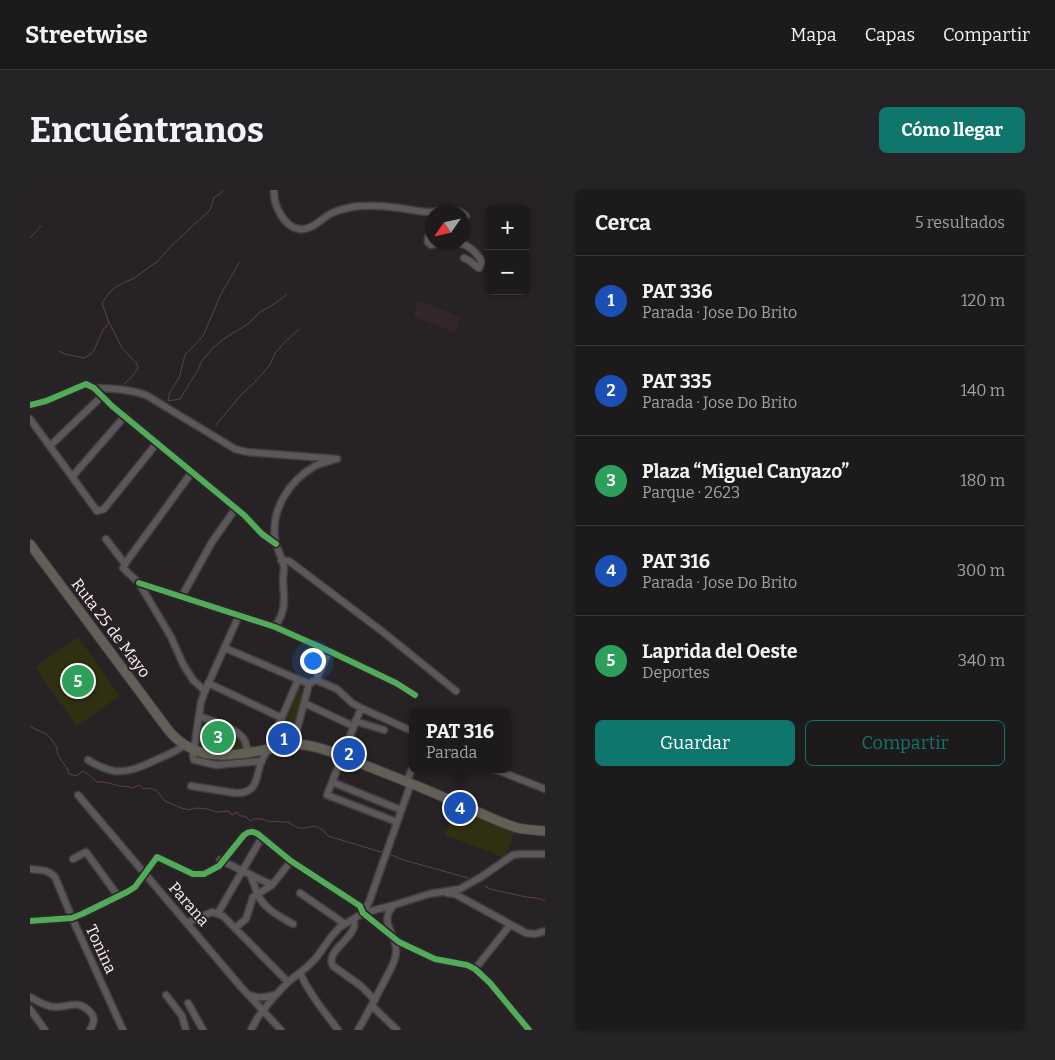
<!DOCTYPE html>
<html lang="es">
<meta charset="utf-8">
<style>
body{margin:0;font-family:Bitter,serif;background:#252325;color:#f1f3f6}
.controls{position:absolute;right:15px;top:15px;display:grid;overflow:hidden;border-radius:8px;box-shadow:0 1px 4px #0004}
.controls button{width:45px;height:45px;display:grid;place-items:center;padding:0;border:0;border-bottom:1px solid #3b383b;background:#1d1a1c;color:#f1f3f6;font:25px sans-serif}
.compass{position:absolute;left:395px;top:15px;width:45px;height:45px;border-radius:50%;background:#1d1a1c;box-shadow:0 1px 4px #0004;rotate:236deg}
.you{position:absolute;left:282px;top:470px;width:18px;height:18px;margin:-12px;border:4px solid #fff;border-radius:50%;background:#1a73e8;box-shadow:0 0 0 8px #1a73e833}
.badge{display:grid;place-items:center;width:32px;height:32px;border-radius:50%;background:#0f766e;color:#fff;font-size:16px;font-weight:700}
.pin{position:absolute;translate:-50% -50%;border:2px solid #fff;box-shadow:0 1px 5px #0006}
.popup{position:absolute;left:379px;top:518px;width:102px;height:65px;box-sizing:border-box;display:grid;place-content:center;border-radius:8px;background:#1d1a1c;filter:drop-shadow(0 1px 4px #0005);font-size:16px;white-space:nowrap;color:#a0a1a3}
.popup b{font-size:19px;color:#f1f3f6}
.popup::after{content:'';position:absolute;left:50%;top:100%;margin-left:-10px;border:10px solid transparent;border-top-color:#1d1a1c}
.list{margin:0;padding:0;list-style:none}
h2{display:flex;justify-content:space-between;align-items:center;height:65px;margin:0;padding:0 20px;font-size:21px}
h2 small{font-size:16px;font-weight:400;color:#a0a1a3}
.list li{display:grid;grid-template-columns:32px 1fr auto;gap:15px;align-items:center;box-sizing:border-box;height:90px;padding:0 20px;border-top:1px solid #3b383b}
.list b{display:block;font-size:19px;white-space:nowrap}
.list p{margin:0;font-size:16px;white-space:nowrap;color:#a0a1a3}
.list em{font-size:16px;font-style:normal;color:#a0a1a3}
.actions{display:flex;gap:10px;padding:15px 20px}
.actions a{flex:1;padding:11px 0;border:1px solid #0f766e;border-radius:8px;text-align:center;font-size:18px;color:#0f766e}
.actions .main{background:#0f766e;color:#fff}
.map{position:relative;flex:none;width:515px;height:840px;overflow:hidden;border-radius:8px}
header{display:flex;align-items:center;gap:30px;box-sizing:border-box;height:70px;padding:0 25px;background:#1d1a1c;border-bottom:1px solid #3b383b}
header strong{font-size:24px}
nav{display:flex;gap:28px;margin-inline-start:auto;font-size:18px}
.intro{display:flex;align-items:center;justify-content:space-between;box-sizing:border-box;height:120px;padding:0 30px}
h1{margin:0;font-size:35px}
.button{padding:12px 22px;border-radius:8px;background:#0f766e;color:#fff;font-size:18px;font-weight:700}
main{display:flex;gap:30px;padding:0 30px}
aside{flex:1;background:#1d1a1c;border-radius:8px;box-shadow:0 1px 4px #0004}
.map>svg:first-child{display:block}
.built{fill:#32252c}
.green{fill:#2f2f11}
.lines{fill:none;stroke-linecap:round;stroke-linejoin:round}
.stream{stroke:#643e54;stroke-width:1}
.minor-casing{stroke:#423e40;stroke-width:9}
.major-casing{stroke:#423e40;stroke-width:11}
.minor{stroke:#5c585a;stroke-width:6}
.major{stroke:#625f58;stroke-width:9}
.cycleway-casing{stroke:#292125;stroke-width:9}
.cycleway{stroke:#51ab58;stroke-width:6}
.labels{text-anchor:middle;dominant-baseline:central;stroke-width:4;stroke-linejoin:round;paint-order:stroke}
.street-label{font-size:16px;fill:#f7f1f4;stroke:#292125}
</style>
<header>
<strong>Streetwise</strong>
<nav><a>Mapa</a><a>Capas</a><a>Compartir</a></nav>
</header>
<div class="intro"><h1>Encuéntranos</h1><a class="button">Cómo llegar</a></div>
<main>
<div class="map">
<svg width="515" height="840" viewBox="0 0 515 840">
<rect width="100%" height="100%" fill="#272325"/>
<path class="built" d="M388,110l43,17 -6,16 -42,-17z"/>
<path class="green" d="M48,447l42,59 -43,30 -42,-59z
M271,495l1,16 -10,41 -16,4 1,-13 20,-45z
M168,528l37,15 7,8 4,8 -23,4 -27,-5z
M425,618l60,23 -10,27 -60,-23z"/>
<g class="lines">
<path class="stream" d="M0,48l11,-12
M209,73l-18,31 -18,42 -18,19 -6,23 -9,14 -2,9 12,-2 18,-29 3,-8 12,-14 12,-10 23,-14 12,-12 14,-8 12,-9
M80,134l12,24 15,16 1,4 -7,10 -7,6
M29,161l6,3 19,4 6,-3 4,-5 9,-20 6,-7 -7,-20 8,-11 6,-5 9,-5 8,-3 25,-18 12,-14 40,-37 4,-13 6,-3 3,-4
M186,235l24,-29 15,-14 8,-9 8,-10 4,-10 10,-11 14,-13
M0,536c5,4 11,5 16,8 5,3 8,10 11,14 -1,10 10,16 12,26l8,2 5,-5 6,3 9,8c8,-1 15,2 22,4 5,1 9,0 14,2l6,-3 5,4 5,-1 7,2 9,11 16,7 8,2 7,-2 12,1 8,3 13,-1 3,4 5,-3 3,4h5l5,5c6,-4 14,-2 19,1 7,-2 13,1 19,0 13,9 13,6 27,4l8,4 5,6 53,16
M361,665l13,5 64,18
M455,696l5,3 36,8 11,1 8,3"/>
<defs>
<path id="minor" d="M244,0c-1,15 10,37 25,39 12,2 22,-10 31,-15 6,-3 12,-5 18,-6 15,-4 36,-2 51,0 10,1 20,4 30,4 12,0 28,-6 37,4l-4,7
M402,43l-4,5v4l3,3 10,-3
M427,52c11,3 20,10 25,20l-3,6c-6,-3 -8,-8 -15,-10
M64,198c18,0 35,1 52,7l89,54 12,3 90,7
M0,215l16,-4 40,-17 8,4 18,18 132,109 18,19 14,10
M0,229l67,92 7,-2 53,-66
M20,256l52,-50
M162,282l-65,89 -4,7 16,15 32,54 12,27 10,16 12,11
M42,287l53,-61
M76,349l19,25
M251,370l8,1 12,9 82,62 73,59
M109,393l136,44 54,24 67,32 19,12
M152,406l30,-54 24,-34
M209,425l-3,7 -31,69 -4,11 -8,54 1,4 22,5 46,-4
M245,437c2,-4 6,-9 7,-14 4,-11 1,-22 1,-34 0,-3 1,-8 1,-11 -1,-10 -8,-19 -9,-29 -4,-30 14,-58 40,-73 5,-3 12,-4 18,-6
M195,458l84,36
M286,490l13,-29
M178,493l74,35
M279,494l7,-4 21,9 15,14 9,5 51,23
M274,513l49,23
M331,518l-34,87 70,27
M169,526c12,5 40,12 46,25 1,3 2,8 3,12
M325,531l29,9
M263,555l16,-61
M243,558l2,-15 23,-53
M58,570c8,5 16,9 26,11 20,2 36,-9 53,-16 7,-3 12,-6 18,-10
M464,579l51,20
M377,591l5,-12
M302,592l69,28
M161,596l44,7c25,1 20,-18 27,-33 2,-4 4,-7 6,-11
M48,605l163,192 40,43
M43,669l13,-7 32,44
M190,670l52,25
M0,679c11,2 16,-1 25,8l17,41 51,112
M220,684c3,7 5,13 7,19 7,16 22,23 36,31
M270,703l45,31
M417,703l8,1 71,39 9,1 10,-3
M188,723l44,-76
M333,723l31,-8 35,-11 31,-5 21,-12 32,-22 8,-1h24
M324,729c0,3 1,5 0,8 -3,13 -29,25 -21,39l28,20 14,14
M0,731l42,-3 10,-4 45,-22 8,-5 22,-30 36,17h11l15,-8 25,-31c5,-4 8,-4 14,-1l33,27 63,41 6,4 3,7 36,29 36,17 32,6 8,4 15,14 39,47
M157,733l25,-11 11,4 65,66
M205,738l11,-9 7,-22 19,-12 19,-24
M445,779l35,-44
M270,783c10,22 24,38 38,57
M136,805l16,21 4,14
M220,805c9,4 16,2 24,0
M0,807c8,5 17,10 26,10 14,0 22,-8 34,5 6,6 4,11 0,18
M158,813l15,27
M342,816l25,24
M0,819l15,21
M221,840l7,-13 15,-19 15,-16 19,-15 9,-9 15,-21 9,-10 23,-14 6,-11 42,-119
M328,840c10,-17 19,-35 28,-52 4,-8 10,-17 10,-26 2,-18 -19,-29 -2,-47"/>
<path id="major" d="M0,354l139,187c29,34 67,24 106,17 10,-2 20,-4 30,-3 21,3 42,13 62,21 34,13 68,27 102,42 16,7 32,15 49,20 9,2 18,2 27,3"/>
</defs>
<use href="#minor" class="minor-casing"/>
<use href="#major" class="major-casing"/>
<use href="#minor" class="minor"/>
<use href="#major" class="major"/>
<defs>
<path id="cycleway" d="M0,215l16,-4 40,-17 8,4 18,18 132,109 18,19 14,10
M109,393l136,44 54,24 67,32 19,12
M0,731l42,-3 10,-4 45,-22 8,-5 22,-30 36,17h11l15,-8 25,-31c5,-4 8,-4 14,-1l33,27 63,41 6,4 3,7 36,29 36,17 32,6 8,4 15,14 39,47"/>
</defs>
<use href="#cycleway" class="cycleway-casing"/>
<use href="#cycleway" class="cycleway"/>
</g>
<g class="labels">
<g class="street-label">
<text transform="translate(81 438) rotate(53)">Ruta 25 de Mayo</text>
<text transform="translate(159 714) rotate(49)">Parana</text>
<text transform="translate(71 759) rotate(65)">Tonina</text>
</g>
</g>
</svg>
<div class="controls">
<button>+</button>
<button>−</button>
</div>
<svg class="compass" viewBox="-18 -18 36 36"><path d="M0-13l5 13h-10z" fill="#e53935"/><path d="M0 13l5-13h-10z" fill="#a0a1a3"/></svg>
<div class="you"></div>
<div class="pin badge" style="left:254px;top:549px;background:#1a4fb4">1</div>
<div class="pin badge" style="left:319px;top:564px;background:#1a4fb4">2</div>
<div class="pin badge" style="left:188px;top:547px;background:#2e9e5b">3</div>
<div class="pin badge" style="left:430px;top:618px;background:#1a4fb4">4</div>
<div class="popup"><b>PAT 316</b>Parada</div>
<div class="pin badge" style="left:48px;top:491px;background:#2e9e5b">5</div>
</div>
<aside>
<h2>Cerca<small>5 resultados</small></h2>
<ul class="list">
<li><span class="badge" style="background:#1a4fb4">1</span><div><b>PAT 336</b><p>Parada · Jose Do Brito</p></div><em>120 m</em></li>
<li><span class="badge" style="background:#1a4fb4">2</span><div><b>PAT 335</b><p>Parada · Jose Do Brito</p></div><em>140 m</em></li>
<li><span class="badge" style="background:#2e9e5b">3</span><div><b>Plaza “Miguel Canyazo”</b><p>Parque · 2623</p></div><em>180 m</em></li>
<li><span class="badge" style="background:#1a4fb4">4</span><div><b>PAT 316</b><p>Parada · Jose Do Brito</p></div><em>300 m</em></li>
<li><span class="badge" style="background:#2e9e5b">5</span><div><b>Laprida del Oeste</b><p>Deportes</p></div><em>340 m</em></li>
</ul>
<div class="actions"><a class="main">Guardar</a><a>Compartir</a></div>
</aside>
</main>
